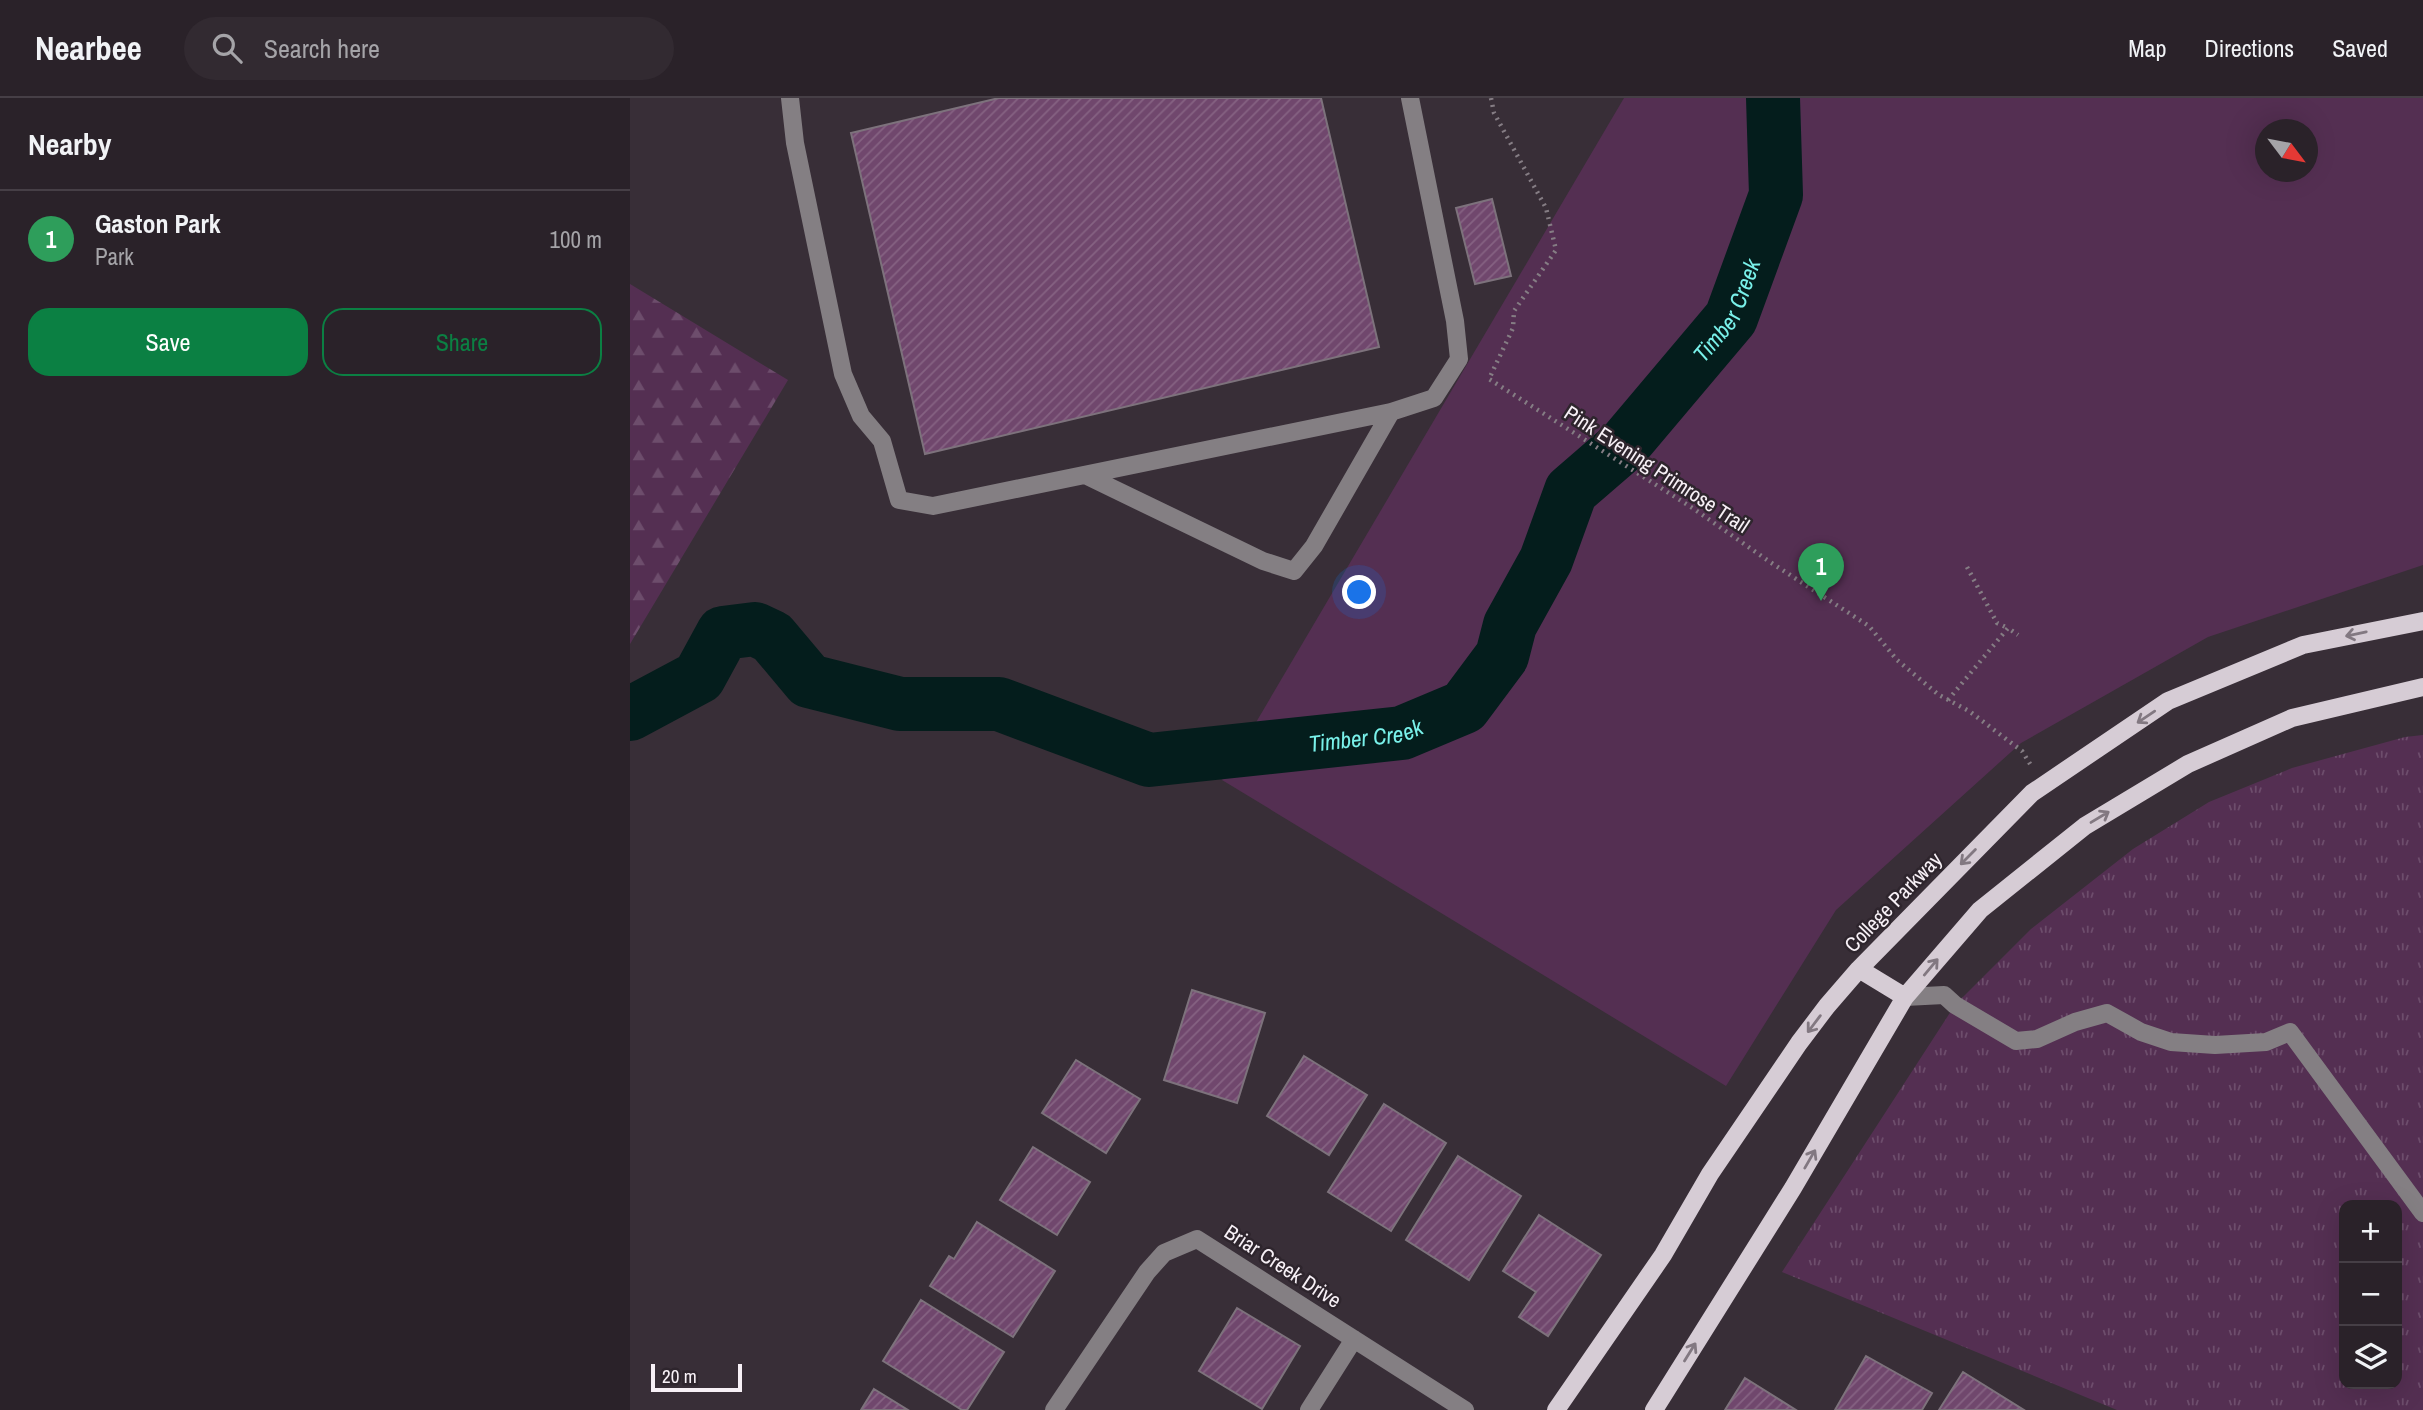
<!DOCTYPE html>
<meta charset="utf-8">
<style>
body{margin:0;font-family:"Archivo Narrow",sans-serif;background:#322a31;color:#f1f3f6}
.controls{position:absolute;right:21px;bottom:21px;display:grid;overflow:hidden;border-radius:14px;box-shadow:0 7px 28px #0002}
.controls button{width:63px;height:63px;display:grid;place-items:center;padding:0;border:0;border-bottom:2px solid #463f46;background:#2a2229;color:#f1f3f6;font:35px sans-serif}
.compass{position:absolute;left:1625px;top:21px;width:63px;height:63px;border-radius:50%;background:#2a2229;box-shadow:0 7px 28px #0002;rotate:122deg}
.scale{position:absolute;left:21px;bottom:18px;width:91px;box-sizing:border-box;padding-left:7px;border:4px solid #f7f0f6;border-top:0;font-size:19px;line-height:24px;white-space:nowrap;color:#f7f0f6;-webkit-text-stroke:5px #2e252d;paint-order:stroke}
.you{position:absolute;left:730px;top:495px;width:24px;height:24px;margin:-18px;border:5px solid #fff;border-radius:50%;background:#1a73e8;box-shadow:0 0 0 10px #1a73e833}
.badge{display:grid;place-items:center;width:46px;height:46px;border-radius:50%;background:#0b8043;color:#fff;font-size:23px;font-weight:700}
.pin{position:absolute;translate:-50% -58px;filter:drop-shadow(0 2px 4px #0008)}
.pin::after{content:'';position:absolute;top:37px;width:24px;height:21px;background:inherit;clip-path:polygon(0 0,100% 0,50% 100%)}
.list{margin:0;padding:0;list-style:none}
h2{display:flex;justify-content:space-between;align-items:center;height:91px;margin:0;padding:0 28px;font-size:30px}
h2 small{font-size:23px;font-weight:400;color:#a5a4a8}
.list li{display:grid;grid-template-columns:46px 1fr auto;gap:21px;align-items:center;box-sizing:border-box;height:98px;padding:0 28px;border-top:2px solid #463f46}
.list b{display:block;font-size:26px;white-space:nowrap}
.list p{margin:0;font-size:23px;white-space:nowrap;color:#a5a4a8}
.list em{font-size:23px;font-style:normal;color:#a5a4a8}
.actions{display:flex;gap:14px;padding:21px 28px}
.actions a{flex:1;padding:16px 0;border:2px solid #0b8043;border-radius:21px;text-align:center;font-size:24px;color:#0b8043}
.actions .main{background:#0b8043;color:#fff}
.icon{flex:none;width:38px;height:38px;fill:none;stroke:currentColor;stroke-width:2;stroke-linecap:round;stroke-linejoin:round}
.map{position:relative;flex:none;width:1793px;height:1312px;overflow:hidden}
header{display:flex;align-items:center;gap:42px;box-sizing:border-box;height:98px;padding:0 35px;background:#2a2229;border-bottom:2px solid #463f46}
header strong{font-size:33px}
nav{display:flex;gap:38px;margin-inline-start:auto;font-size:24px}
.search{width:490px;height:63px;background:#322a31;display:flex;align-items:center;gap:18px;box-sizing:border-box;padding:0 24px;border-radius:38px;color:#a5a4a8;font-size:26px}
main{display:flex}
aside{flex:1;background:#2a2229}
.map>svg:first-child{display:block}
.grass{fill:url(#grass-tufts);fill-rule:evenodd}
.forest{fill:url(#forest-firs)}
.park{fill:#542f52;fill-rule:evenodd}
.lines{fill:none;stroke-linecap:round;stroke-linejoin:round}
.river{stroke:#041d1c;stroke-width:54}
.building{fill:url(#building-hatch);stroke:#7d727c;stroke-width:2}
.path{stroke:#857d84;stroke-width:4.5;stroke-dasharray:2 5;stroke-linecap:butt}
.minor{stroke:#847f83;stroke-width:18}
.major{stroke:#d6ccd5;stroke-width:18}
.oneway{stroke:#827881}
.labels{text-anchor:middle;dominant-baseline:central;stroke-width:5;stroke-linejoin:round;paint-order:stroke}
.street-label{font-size:21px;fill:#f7f0f6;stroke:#2e252d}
.water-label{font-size:23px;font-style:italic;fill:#79f1ea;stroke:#2e252d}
</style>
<header>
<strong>Nearbee</strong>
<div class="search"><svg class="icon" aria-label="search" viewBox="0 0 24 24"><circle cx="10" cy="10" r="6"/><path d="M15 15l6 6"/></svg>Search here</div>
<nav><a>Map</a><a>Directions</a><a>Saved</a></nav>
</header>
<main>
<aside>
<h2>Nearby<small></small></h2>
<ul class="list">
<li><span class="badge" style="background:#2e9e5b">1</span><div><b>Gaston Park</b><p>Park</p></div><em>100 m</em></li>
</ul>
<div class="actions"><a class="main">Save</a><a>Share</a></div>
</aside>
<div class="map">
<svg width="1793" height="1312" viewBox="0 0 1793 1312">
<defs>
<pattern id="grass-tufts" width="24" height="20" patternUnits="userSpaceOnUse" patternTransform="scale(1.75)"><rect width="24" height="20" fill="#542f52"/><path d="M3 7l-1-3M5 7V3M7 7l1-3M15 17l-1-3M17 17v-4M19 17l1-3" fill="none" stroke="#6d4d6c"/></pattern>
<pattern id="forest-firs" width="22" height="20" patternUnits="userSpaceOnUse" patternTransform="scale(1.75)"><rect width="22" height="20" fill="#542f52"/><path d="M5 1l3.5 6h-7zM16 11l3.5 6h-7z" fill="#6d4d6c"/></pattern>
<pattern id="building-hatch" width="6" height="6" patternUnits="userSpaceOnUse" patternTransform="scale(1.75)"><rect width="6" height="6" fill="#70476d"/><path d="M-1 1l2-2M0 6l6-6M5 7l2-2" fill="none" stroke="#856282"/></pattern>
</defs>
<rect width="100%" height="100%" fill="#382e37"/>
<path class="grass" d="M1793,637v675h-306l-335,-138 173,-267 76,-76 102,-80 76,-47 83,-34 113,-31zM1714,1107h53v179h-53z"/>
<path class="forest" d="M0,186l158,96 -158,264z"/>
<path class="park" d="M994,0h799v467l-215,72 -187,106 -185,167 -110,176 -504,-306zM1636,32h42v42h-42z"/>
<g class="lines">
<path class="river" id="s1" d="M0,616l69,-37 24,-44 32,-4 17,8 37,44 91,23h99l150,56 253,-27 62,-26 38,-51 8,-31 36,-65 25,-69 52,-45 108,-128 45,-123 -3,-97"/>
</g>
<path class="building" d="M369,0h322l58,249 -454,107 -74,-321z
M862,101l19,77 -36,8 -19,-76z
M562,892l73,23 -28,90 -73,-23z
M674,958l63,39 -38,60 -62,-39z
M446,962l64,39 -34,54 -64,-40z
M754,1006l62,39 -55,88 -63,-39z
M403,1049l57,35 -33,53 -57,-35z
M828,1058l63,40 -52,84 -63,-40z
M909,1117l62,40 -53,81 -29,-19 17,-25 -33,-21z
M347,1124l78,49 -42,66 -83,-51 19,-30 5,3z
M291,1202l83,52 -37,58h-5l-79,-49z
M607,1210l63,38 -38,63 -63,-38z
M1236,1258l66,37 -10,17h-87z
M1333,1274l61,38h-85z
M1115,1280l51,32h-71z
M244,1291l34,21h-47z"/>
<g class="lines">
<path class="path" d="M861,0l3,15 52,95 10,42 -42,61 -1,17 -24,51 205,130 76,53 99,64 28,34 42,35 30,16 53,40 10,16
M1337,469l30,56 11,5
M1318,602l60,-72 10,7"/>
<path class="minor" d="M160,0l5,45 48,231 18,42 21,25 17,59 34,6 458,-94 43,-14 25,-39 -4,-38 -45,-223
M455,377l178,86 31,10 20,-25 77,-134
M1275,899l39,-2 11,10 61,36 21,-2 38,-17 32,-9 34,19 30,10 44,3 51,-3 24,-10 133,181
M424,1312l93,-138 17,-19 33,-14 268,171
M679,1312l45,-71"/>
<path class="major" d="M1229,871l46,28
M926,1312l107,-155 47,-81 89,-131 28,-37 32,-37 173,-176 136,-92 135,-56 120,-24
M1024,1312l139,-222 112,-191 75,-87 105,-84 103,-62 104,-46 131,-31"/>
</g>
<defs><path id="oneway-shaft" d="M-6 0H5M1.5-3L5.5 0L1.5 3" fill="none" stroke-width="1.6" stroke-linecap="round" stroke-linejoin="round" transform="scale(1.75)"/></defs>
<g class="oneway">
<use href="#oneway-shaft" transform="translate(1726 536) rotate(168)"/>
<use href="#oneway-shaft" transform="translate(1516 619) rotate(146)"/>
<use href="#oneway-shaft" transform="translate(1470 719) rotate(-31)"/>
<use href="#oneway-shaft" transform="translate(1338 759) rotate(135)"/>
<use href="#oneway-shaft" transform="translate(1301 869) rotate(-50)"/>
<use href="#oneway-shaft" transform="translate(1184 926) rotate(127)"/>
<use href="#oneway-shaft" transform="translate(1180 1061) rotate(-60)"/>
<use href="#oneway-shaft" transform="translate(1060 1254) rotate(-58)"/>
</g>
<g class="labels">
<g class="street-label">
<text transform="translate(1027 371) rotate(33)">Pink Evening Primrose Trail</text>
<text transform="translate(1263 804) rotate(-46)">College Parkway</text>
<text transform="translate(653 1168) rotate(33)">Briar Creek Drive</text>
</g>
<g class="water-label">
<text stroke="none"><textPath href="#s1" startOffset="1396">Timber Creek</textPath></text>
<text stroke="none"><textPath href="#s1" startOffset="808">Timber Creek</textPath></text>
</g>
</g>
</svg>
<div class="controls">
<button>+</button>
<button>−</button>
<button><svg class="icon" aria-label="layers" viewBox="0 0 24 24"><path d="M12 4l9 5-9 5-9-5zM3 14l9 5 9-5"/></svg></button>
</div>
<svg class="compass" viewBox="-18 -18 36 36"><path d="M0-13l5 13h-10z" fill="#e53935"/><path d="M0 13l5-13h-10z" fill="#a5a4a8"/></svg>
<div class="scale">20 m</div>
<div class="you"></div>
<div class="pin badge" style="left:1191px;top:503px;background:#2e9e5b">1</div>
</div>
</main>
